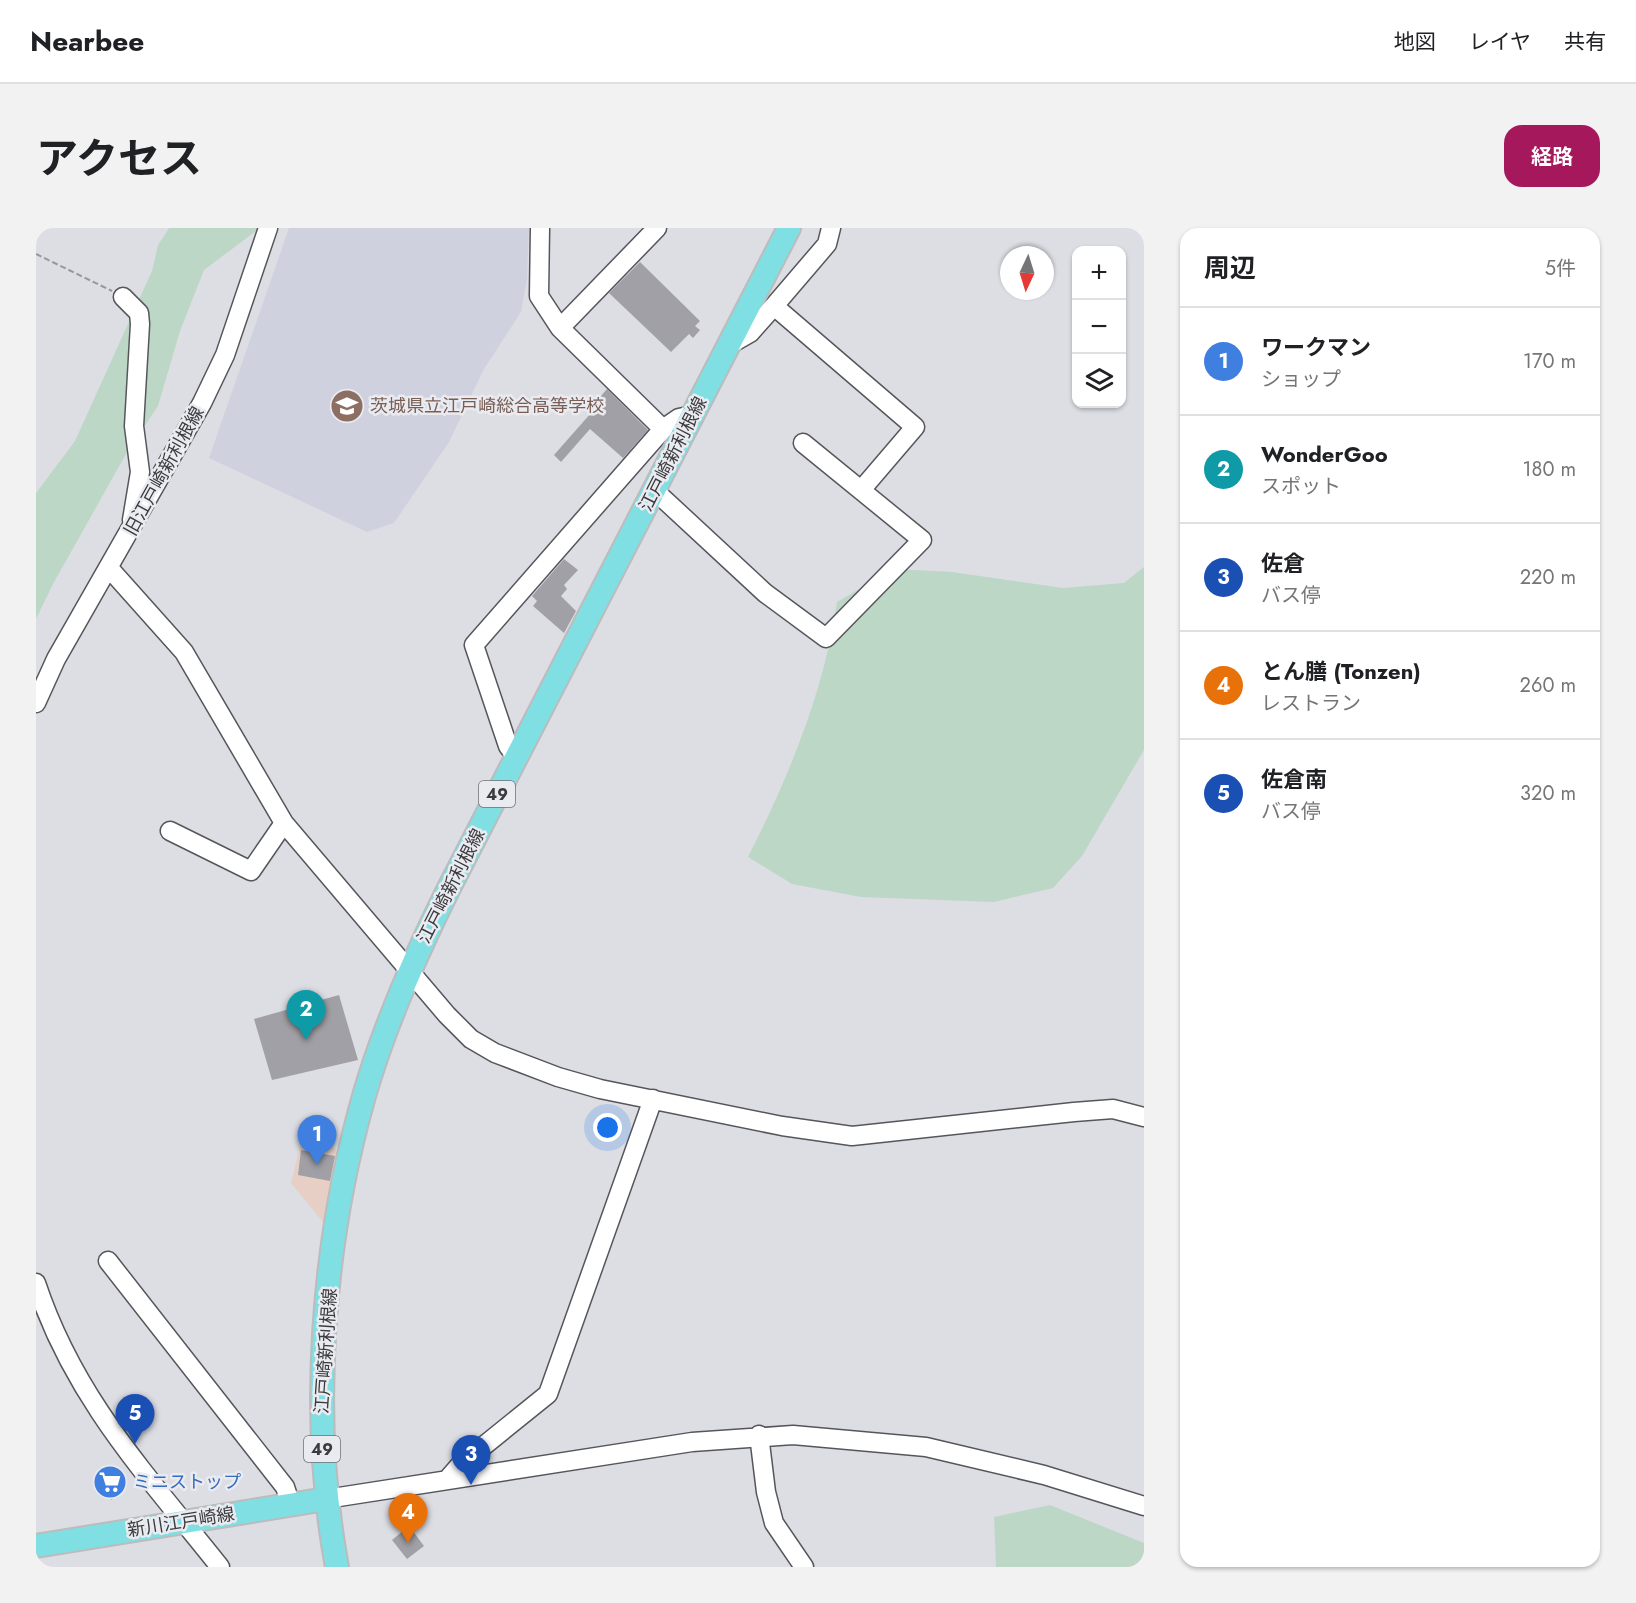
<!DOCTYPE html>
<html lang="ja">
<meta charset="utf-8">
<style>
body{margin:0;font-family:Jost,"Noto Sans JP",sans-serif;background:#f2f2f2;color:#202124}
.controls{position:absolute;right:18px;top:18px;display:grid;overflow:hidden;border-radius:12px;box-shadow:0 2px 4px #0004}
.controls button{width:54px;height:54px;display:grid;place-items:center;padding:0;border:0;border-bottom:2px solid #e0e0e0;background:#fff;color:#202124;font:30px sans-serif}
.compass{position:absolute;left:964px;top:18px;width:54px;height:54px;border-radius:50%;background:#fff;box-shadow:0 2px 4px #0004;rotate:184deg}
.you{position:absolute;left:572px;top:900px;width:21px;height:21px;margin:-15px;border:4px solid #fff;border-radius:50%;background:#1a73e8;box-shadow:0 0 0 9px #1a73e833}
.badge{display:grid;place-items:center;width:39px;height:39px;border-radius:50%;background:#a5185b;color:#fff;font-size:20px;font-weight:700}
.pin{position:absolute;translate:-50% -50px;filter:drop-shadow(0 2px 3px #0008)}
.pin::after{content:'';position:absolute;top:32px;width:21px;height:18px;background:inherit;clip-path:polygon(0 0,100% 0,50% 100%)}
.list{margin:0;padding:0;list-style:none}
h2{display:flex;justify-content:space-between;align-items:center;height:78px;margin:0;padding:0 24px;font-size:26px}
h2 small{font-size:20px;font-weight:400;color:#757577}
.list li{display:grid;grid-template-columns:39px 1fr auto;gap:18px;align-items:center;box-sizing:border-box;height:108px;padding:0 24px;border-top:2px solid #e0e0e0}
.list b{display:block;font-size:22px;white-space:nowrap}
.list p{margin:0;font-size:20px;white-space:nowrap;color:#757577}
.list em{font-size:20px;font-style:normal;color:#757577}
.icon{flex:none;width:33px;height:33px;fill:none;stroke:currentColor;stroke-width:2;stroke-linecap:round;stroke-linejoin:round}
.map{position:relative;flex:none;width:1108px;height:1339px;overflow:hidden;border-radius:18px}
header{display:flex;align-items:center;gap:36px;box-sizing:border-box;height:84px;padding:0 30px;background:#fff;border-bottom:2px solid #e0e0e0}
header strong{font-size:28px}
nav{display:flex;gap:33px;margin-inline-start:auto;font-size:21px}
.intro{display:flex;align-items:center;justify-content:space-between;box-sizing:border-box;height:144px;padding:0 36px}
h1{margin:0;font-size:42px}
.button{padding:15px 27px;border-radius:18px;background:#a5185b;color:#fff;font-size:21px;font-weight:700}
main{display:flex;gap:36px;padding:0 36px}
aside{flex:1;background:#fff;border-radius:18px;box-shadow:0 2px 4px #0004}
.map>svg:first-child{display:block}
.commercial{fill:#e7cfc5}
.built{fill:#cfd1de}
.green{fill:#bcd7c5}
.building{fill:#a0a0a6}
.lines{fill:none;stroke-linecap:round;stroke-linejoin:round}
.minor-casing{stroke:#55565b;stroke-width:21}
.major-casing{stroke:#bcbcbd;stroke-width:26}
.path{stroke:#96979c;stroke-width:2;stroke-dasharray:6 3;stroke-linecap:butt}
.minor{stroke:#fff;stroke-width:18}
.major{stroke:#7fdfe3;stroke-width:22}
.labels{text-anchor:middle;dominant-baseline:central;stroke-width:5;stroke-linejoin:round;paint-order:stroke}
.shield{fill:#eaebf1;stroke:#707074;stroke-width:1.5}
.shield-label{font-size:16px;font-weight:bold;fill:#3b3b3e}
.education-label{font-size:18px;fill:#785e54;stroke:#eaebf1;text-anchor:start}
.street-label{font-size:18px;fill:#3b3b3e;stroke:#eaebf1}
.shop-label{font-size:18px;fill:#366cbe;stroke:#eaebf1;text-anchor:start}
</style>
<header>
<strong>Nearbee</strong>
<nav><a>地図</a><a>レイヤ</a><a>共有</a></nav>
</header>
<div class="intro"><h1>アクセス</h1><a class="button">経路</a></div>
<main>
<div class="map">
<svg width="1108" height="1339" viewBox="0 0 1108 1339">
<rect width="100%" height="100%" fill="#dddee4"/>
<path class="commercial" d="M282,897l23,33 -13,70 -37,-45 12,-50z"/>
<path class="built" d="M253,0h240l-2,51 -6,33 -37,57 -35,73 -55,81 -27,9 -158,-74z"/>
<path class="green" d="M133,0h91l-56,42 -24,61 -22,75 -32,48 -73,130 -17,35v-126l39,-52 77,-170 6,-26z
M1108,339v183l-62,106 -29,32 -59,14 -133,-5 -69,-13 -44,-27c41,-81 76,-165 89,-255l57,-33 58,3 111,16 61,-5z
M1014,1277l94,38v24h-148l-2,-50z"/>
<path class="building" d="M604,34l60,59 -5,5 5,4 -7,8 -4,-4 -18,18 -62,-59z
M571,161l41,41 -25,28 -33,-29 -29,33 -7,-7 37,-42 -3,-2z
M528,331l14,11 -14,15 3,4 -6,7 15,15 -12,22 -31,-27 4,-5 -5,-5z
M303,767l19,65 -86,20 -18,-61z
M265,922l34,6 -5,25 -32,-6z
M72,1237l17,9 -13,26 -17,-9z
M373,1298l15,20 -17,13 -15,-19z"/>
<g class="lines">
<defs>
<path id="minor" d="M504,0l-1,68 21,32 103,101 16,-11 14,-3
M87,69l16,16 1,11 -6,102 6,46 -8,48
M738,78l141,121 -53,62
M524,100l97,-100
M693,117l21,-12 24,-27 53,-62 4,-16
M619,263l110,102 61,45 96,-98 -119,-97
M73,340l75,84 100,171 163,192 24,24 24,14 63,24 42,12 182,37 70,10 222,-24 39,-3 31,8
M0,475l20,-44 146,-256 23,-48 43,-127
M480,529l-8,-11 -34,-101 189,-216
M134,603l81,40 33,-48
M72,1033l177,226 6,18
M0,1055c38,115 110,191 184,284
M723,1207l7,57 8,31 30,44
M411,1252l13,-15 88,-71 105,-295
M290,1271l366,-57 101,-7 133,12 118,28 100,31"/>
<path id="major" d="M0,1318l290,-47
M301,1339c-28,-151 -15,-323 27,-471 21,-73 52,-142 86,-210l339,-658"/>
</defs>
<use href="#minor" class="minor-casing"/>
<use href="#major" class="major-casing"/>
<path class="path" d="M0,26l76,37"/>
<use href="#minor" class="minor"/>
<use href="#major" class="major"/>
</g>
<defs>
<symbol id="school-disc" viewBox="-11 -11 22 22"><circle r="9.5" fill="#8d6e63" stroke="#eaebf1"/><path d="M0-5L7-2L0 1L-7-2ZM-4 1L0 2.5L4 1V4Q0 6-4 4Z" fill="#fff"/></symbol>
<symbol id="supermarket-disc" viewBox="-11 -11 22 22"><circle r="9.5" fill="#3f7fe0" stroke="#eaebf1"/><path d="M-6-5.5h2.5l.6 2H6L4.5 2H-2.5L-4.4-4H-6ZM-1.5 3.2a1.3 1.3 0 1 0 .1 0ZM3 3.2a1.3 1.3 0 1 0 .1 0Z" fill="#fff"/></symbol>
</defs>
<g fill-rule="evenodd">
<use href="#school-disc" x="292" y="159" width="38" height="38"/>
<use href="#supermarket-disc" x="55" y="1235" width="38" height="38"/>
</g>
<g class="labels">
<g class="shield">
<rect x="443" y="553" width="36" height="26" rx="4.5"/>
<rect x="268" y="1208" width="36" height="26" rx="4.5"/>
</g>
<g class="shield-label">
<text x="461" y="566">49</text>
<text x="286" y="1221">49</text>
</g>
<g class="education-label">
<text x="334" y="178">茨城県立江戸崎総合高等学校</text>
</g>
<g class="street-label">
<text transform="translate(637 226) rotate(-63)">江戸崎新利根線</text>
<text transform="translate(128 243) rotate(-61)">旧江戸崎新利根線</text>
<text transform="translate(415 658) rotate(-63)">江戸崎新利根線</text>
<text transform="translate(290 1123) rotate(-86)">江戸崎新利根線</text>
<text transform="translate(145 1294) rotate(-9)">新川江戸崎線</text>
</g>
<g class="shop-label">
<text x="97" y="1254">ミニストップ</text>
</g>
</g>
</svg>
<div class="controls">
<button>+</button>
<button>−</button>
<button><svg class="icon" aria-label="layers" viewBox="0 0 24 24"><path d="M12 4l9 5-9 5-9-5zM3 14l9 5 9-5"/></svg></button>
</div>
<svg class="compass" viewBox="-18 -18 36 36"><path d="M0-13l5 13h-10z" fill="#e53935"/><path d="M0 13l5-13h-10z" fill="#757577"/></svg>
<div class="you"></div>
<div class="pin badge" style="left:281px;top:937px;background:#3f7fe0">1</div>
<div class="pin badge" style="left:270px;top:812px;background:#0f9aa8">2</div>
<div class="pin badge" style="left:435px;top:1257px;background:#1a4fb4">3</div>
<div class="pin badge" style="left:372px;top:1315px;background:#e8710a">4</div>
<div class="pin badge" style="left:99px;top:1216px;background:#1a4fb4">5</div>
</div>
<aside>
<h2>周辺<small>5件</small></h2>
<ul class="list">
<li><span class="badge" style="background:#3f7fe0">1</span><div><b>ワークマン</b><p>ショップ</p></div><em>170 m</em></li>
<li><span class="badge" style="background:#0f9aa8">2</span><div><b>WonderGoo</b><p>スポット</p></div><em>180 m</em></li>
<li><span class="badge" style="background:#1a4fb4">3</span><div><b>佐倉</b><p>バス停</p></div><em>220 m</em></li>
<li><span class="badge" style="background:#e8710a">4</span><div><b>とん膳 (Tonzen)</b><p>レストラン</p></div><em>260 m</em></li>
<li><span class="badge" style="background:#1a4fb4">5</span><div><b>佐倉南</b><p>バス停</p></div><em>320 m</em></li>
</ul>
</aside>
</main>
